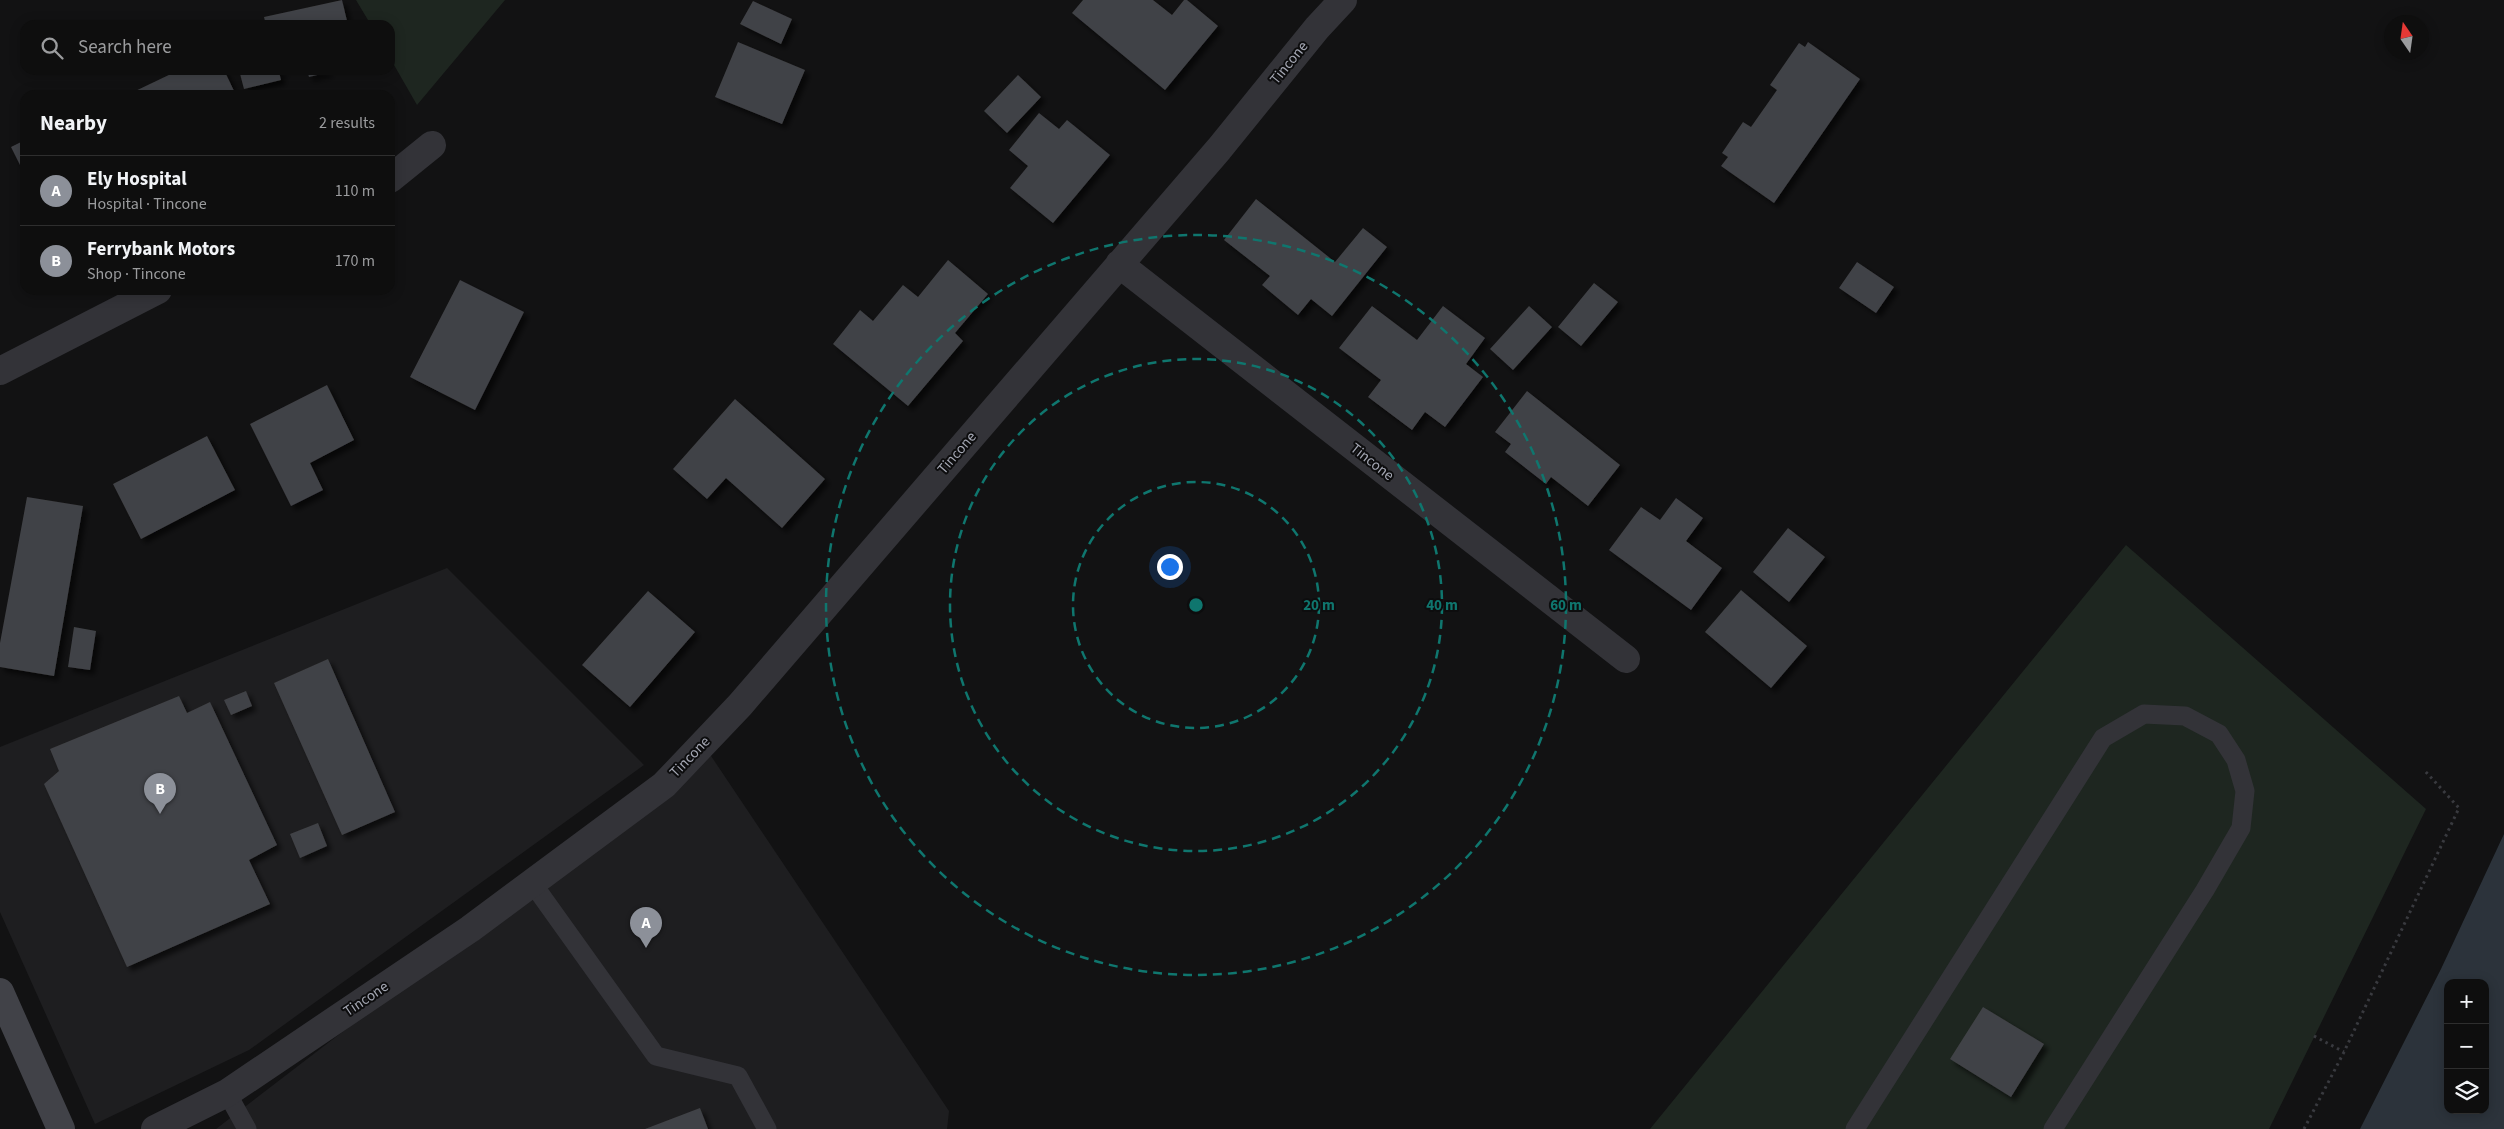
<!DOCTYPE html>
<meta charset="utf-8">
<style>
body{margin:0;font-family:"Source Sans 3",sans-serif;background:#1c1c1c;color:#f1f3f6}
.controls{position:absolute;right:15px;bottom:15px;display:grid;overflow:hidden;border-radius:10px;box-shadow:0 2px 12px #0003}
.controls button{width:45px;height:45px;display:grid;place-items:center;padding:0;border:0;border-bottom:1px solid #2e2e2e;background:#0e0e0e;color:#f1f3f6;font:25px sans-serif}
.compass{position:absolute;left:2384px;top:15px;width:45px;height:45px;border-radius:50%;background:#0e0e0e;box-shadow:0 2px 12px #0003;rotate:347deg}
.you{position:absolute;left:1169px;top:566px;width:18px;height:18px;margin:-12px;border:4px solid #fff;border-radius:50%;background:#1a73e8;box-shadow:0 0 0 8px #1a73e833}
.badge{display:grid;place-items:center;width:32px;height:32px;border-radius:50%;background:#8c9099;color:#fff;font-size:16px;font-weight:700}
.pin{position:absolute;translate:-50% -41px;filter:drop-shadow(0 1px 2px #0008)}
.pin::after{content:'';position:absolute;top:26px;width:18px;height:15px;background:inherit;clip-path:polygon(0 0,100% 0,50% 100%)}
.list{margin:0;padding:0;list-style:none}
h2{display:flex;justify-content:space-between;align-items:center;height:65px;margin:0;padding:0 20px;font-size:21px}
h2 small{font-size:16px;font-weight:400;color:#9b9c9e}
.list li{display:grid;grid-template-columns:32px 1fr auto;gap:15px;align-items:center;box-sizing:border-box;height:70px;padding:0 20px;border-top:1px solid #2e2e2e}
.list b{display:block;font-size:19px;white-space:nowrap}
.list p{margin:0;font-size:16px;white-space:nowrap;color:#9b9c9e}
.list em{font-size:16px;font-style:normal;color:#9b9c9e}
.icon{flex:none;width:28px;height:28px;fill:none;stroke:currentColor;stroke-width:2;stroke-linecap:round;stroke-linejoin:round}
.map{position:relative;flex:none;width:2504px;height:1129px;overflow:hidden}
.search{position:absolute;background:#0e0e0e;box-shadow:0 2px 12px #0003;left:20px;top:20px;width:375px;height:55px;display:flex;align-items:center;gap:12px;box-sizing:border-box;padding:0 18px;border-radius:15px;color:#9b9c9e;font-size:19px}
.panel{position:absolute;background:#0e0e0e;box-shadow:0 2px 12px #0003;left:20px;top:90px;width:375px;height:205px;border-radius:15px}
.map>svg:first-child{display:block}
.built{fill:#1e1e20}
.green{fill:#1e2620}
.water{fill:#2c333b;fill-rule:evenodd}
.building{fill:#414246;filter:url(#shadow)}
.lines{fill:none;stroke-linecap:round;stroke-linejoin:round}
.path{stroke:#393a3f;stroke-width:3;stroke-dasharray:2.5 4;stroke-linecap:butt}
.lane{stroke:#333338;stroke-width:19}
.street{stroke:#333338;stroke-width:28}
.secondary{stroke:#414248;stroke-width:28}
.ring{fill:none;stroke:#0f766e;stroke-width:2.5;stroke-dasharray:9 6}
.labels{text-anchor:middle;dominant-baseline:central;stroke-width:4;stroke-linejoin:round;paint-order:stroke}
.street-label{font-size:15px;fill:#a4a7b3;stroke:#0d0d0e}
.centre{fill:#0f766e;stroke:#0d0d0e;stroke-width:2.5}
.ring-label{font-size:15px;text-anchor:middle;font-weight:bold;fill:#0f766e;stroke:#0d0d0e;stroke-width:4;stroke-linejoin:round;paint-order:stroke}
</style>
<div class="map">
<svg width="2504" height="1129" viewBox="0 0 2504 1129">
<defs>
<filter id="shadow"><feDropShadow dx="4.5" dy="4.5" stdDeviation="2.5" flood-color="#0009"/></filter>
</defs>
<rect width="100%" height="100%" fill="#121213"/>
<path class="built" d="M447,568l197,197 -395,285 -154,74 -95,-212v-165z
M703,744l246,367 -2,18h-731l448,-344z"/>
<path class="green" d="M356,0h149l-88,105 -27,-47v-33h-19z
M2126,545l300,264 -157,320h-619z"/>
<path class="water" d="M2504,834v295h-144l81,-160zM2448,983h37v127h-37z"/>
<path class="building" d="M342,0l6,25h-82l-2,-8z
M1083,0h70l19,15 12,-15h3l31,26 -53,64 -93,-77z
M753,1l39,18 -11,25 -41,-20z
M738,42l67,28 -23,54 -67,-27z
M1808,42l52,37 -86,124 -53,-37 7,-9 -6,-4 21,-31 8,5 26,-37 -7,-5 29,-42 6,4z
M174,70h50l12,25h-109l48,-23z
M239,70h46v1l-6,1 2,8 -37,9z
M307,70h22v2l-20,5z
M1018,75l23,22 -34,36 -23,-22z
M1039,113l20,16 8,-9 43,35 -57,68 -43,-35 18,-22 -19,-16z
M25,140v35l-14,-28z
M1256,199l79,63 28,-34 24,19 -55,69 -21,-17 -13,16 -36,-30 8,-9 -46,-36z
M948,260l40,34 -33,39 8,8 -55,65 -75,-62 27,-34 13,11 30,-36 15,12z
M1857,262l37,25 -18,26 -37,-25z
M460,280l64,32 -49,98 -65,-33z
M1594,283l24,19 -37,44 -23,-19z
M1372,306l45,34 26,-34 42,32 -19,26 17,13 -38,50 -20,-15 -13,18 -44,-33 13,-17 -42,-32z
M1529,306l23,21 -39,43 -23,-21z
M327,385l27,55 -44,23 13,27 -32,16 -41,-82z
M1527,391l93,74 -32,41 -37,-29 -5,7 -41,-32 6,-8 -16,-12z
M735,399l90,80 -43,49 -56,-50 -19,21 -34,-30z
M207,436l28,54 -94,49 -28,-55z
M27,497l56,9 -29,170 -54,-9v-24z
M1676,498l27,20 -17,23 36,27 -31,42 -82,-60 32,-43 19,13z
M1788,528l37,29 -36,45 -36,-30z
M1741,590l66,56 -36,42 -66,-56z
M648,591l47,41 -65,75 -48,-42z
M74,627l22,4 -6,39 -22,-3z
M328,659l67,153 -53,23 -68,-152z
M246,691l6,15 -21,9 -7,-15z
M179,696l8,17 23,-11 67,143 -28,15 21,44 -143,63 -83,-183 15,-13 -9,-22z
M318,823l9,23 -27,12 -10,-24z
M1983,1007l61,37 -33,53 -61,-38z
M700,1108l8,21h-63z"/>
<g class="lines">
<path class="path" d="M2314,1036l30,16
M2304,1129l40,-77 115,-244 -34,-37"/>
<path class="lane" d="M533,884l123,172 82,20 29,53
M227,1093l20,36
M1855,1129l248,-391 41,-24 41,2 34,18 17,26 9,31 -4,37 -36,62 -152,239"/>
<path class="street" d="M390,179l42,-34
M1119,264l507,395
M0,371l158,-81
M155,1129l72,-36 243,-164 194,-144 76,-80 479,-556 98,-121 26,-28"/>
<path class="secondary" d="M0,992l61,137"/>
</g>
<g class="ring">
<circle cx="1196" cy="605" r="123"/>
<circle cx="1196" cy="605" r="246"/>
<circle cx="1196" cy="605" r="370"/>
</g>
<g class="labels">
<g class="street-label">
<text transform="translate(1289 63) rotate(-51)">Tincone</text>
<text transform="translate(957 453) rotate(-49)">Tincone</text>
<text transform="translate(1372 462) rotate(38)">Tincone</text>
<text transform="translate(690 757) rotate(-46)">Tincone</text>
<text transform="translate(366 999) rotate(-34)">Tincone</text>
</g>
</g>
<circle cx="1196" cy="605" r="8" class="centre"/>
<g class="ring-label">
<text x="1319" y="610">20 m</text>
<text x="1442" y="610">40 m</text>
<text x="1566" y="610">60 m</text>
</g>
</svg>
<div class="controls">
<button>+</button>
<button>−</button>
<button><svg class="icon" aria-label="layers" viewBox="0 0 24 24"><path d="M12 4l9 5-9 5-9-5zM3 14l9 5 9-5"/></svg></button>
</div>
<svg class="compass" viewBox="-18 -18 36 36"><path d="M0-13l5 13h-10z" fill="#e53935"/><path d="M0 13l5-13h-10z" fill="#9b9c9e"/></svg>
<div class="you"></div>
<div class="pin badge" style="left:646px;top:948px">A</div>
<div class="pin badge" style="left:160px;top:814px">B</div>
<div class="search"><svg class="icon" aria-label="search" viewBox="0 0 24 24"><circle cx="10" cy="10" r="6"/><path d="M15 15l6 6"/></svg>Search here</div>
<section class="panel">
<h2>Nearby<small>2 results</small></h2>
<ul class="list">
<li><span class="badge">A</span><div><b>Ely Hospital</b><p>Hospital · Tincone</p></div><em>110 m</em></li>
<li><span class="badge">B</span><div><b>Ferrybank Motors</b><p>Shop · Tincone</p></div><em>170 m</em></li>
</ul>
</section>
</div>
